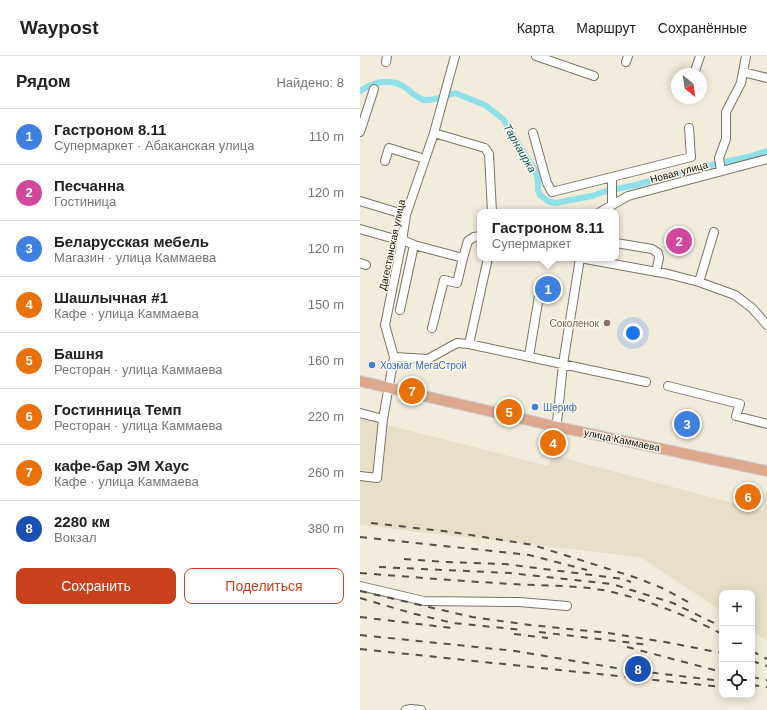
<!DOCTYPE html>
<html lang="ru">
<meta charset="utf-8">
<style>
body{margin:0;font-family:Helvetica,sans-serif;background:#f6f6f6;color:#222}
.controls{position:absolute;right:12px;bottom:12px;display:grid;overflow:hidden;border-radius:8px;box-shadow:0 2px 10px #0003}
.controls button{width:36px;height:36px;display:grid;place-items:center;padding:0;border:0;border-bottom:1px solid #e0e0e0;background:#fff;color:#222;font:20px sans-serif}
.compass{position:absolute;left:311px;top:12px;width:36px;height:36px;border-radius:50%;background:#fff;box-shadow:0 2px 10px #0003;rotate:150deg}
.you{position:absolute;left:273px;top:277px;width:14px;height:14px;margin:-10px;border:3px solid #fff;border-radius:50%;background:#1a73e8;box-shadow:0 0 0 6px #1a73e833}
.badge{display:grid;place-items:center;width:26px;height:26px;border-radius:50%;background:#ca401d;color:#fff;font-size:13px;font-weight:700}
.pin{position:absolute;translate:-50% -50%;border:2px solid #fff;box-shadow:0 1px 4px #0006}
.popup{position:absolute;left:117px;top:153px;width:142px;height:52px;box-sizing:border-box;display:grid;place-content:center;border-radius:8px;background:#fff;filter:drop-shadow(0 1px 3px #0005);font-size:13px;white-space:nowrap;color:#767676}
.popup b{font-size:15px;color:#222}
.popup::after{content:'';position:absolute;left:50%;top:100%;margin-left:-8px;border:8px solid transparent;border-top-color:#fff}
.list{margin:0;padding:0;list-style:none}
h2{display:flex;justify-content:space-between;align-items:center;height:52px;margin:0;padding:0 16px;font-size:17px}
h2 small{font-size:13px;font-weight:400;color:#767676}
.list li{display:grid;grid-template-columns:26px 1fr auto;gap:12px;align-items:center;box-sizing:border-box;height:56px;padding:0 16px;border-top:1px solid #e0e0e0}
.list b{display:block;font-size:15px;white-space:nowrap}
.list p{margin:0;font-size:13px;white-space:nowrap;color:#767676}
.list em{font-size:13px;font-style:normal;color:#767676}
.actions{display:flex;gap:8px;padding:12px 16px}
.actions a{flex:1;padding:9px 0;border:1px solid #ca401d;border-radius:8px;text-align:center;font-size:14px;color:#ca401d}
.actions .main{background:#ca401d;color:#fff}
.icon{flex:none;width:22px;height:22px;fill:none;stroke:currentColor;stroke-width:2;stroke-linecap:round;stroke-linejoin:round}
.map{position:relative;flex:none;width:407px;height:654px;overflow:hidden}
header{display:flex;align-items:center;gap:24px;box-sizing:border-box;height:56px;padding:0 20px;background:#fff;border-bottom:1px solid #e0e0e0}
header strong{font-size:19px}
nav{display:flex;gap:22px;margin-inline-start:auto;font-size:14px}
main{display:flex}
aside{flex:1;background:#fff}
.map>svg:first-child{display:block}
.built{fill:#e8dfc9}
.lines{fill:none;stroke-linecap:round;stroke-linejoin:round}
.canal{stroke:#8fe0e7;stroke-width:6}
.minor-casing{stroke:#7a7467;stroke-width:10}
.major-casing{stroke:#cfcecd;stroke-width:12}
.minor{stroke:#fff;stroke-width:8}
.major{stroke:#dca98e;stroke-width:10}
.rail{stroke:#524f47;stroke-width:2;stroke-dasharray:7 7;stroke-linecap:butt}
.education-dot{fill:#8d6e63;stroke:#fef9ed;stroke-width:1.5}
.shop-dot{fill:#3f7fe0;stroke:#fef9ed;stroke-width:1.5}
.labels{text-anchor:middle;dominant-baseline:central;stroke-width:3;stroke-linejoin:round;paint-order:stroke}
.street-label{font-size:10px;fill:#0d0b07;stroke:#fef9ed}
.education-label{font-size:10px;fill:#785e54;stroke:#fef9ed;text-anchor:end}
.shop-label{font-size:10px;fill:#366cbe;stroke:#fef9ed;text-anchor:start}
.water-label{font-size:11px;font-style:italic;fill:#0d555b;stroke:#fef9ed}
</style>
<header>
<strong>Waypost</strong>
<nav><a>Карта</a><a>Маршрут</a><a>Сохранённые</a></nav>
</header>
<main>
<aside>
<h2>Рядом<small>Найдено: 8</small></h2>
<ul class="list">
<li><span class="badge" style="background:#3f7fe0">1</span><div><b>Гастроном 8.11</b><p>Супермаркет · Абаканская улица</p></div><em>110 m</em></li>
<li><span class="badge" style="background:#d1479c">2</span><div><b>Песчанна</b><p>Гостиница</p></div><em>120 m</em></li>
<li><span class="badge" style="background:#3f7fe0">3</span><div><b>Беларусская мебель</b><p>Магазин · улица Каммаева</p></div><em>120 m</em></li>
<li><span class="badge" style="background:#e8710a">4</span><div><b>Шашлычная #1</b><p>Кафе · улица Каммаева</p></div><em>150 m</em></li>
<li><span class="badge" style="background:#e8710a">5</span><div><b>Башня</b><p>Ресторан · улица Каммаева</p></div><em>160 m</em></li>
<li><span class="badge" style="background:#e8710a">6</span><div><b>Гостинница Темп</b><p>Ресторан · улица Каммаева</p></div><em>220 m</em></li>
<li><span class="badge" style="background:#e8710a">7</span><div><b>кафе-бар ЭМ Хаус</b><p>Кафе · улица Каммаева</p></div><em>260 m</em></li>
<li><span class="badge" style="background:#1a4fb4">8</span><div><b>2280 км</b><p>Вокзал</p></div><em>380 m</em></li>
</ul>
<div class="actions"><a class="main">Сохранить</a><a>Поделиться</a></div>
</aside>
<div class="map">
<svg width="407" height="654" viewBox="0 0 407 654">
<rect width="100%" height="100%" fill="#f2ecdd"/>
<path class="built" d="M0,362l188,48 4,-11 211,56 4,-23v153l-15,-10v-38h-30v18l-82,-54 -280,-32z"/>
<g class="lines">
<path class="canal" d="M0,35c13,-9 32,-14 46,-3 5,4 11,10 18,12 10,1 22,-4 31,-7l30,12 18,14 32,51 3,10v10l2,5 8,6 7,2 37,-7 14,-5 30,-6 53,-15 63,-14 15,-5"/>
<defs>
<path id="minor" d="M176,0l58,20
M26,6l1,-6
M266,6l2,-6
M383,16l24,6
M334,18l6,-18
M0,76l14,-43
M74,77l51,15 4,6 3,58
M173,77l14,50 5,9 60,-15
M25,105l4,-13 36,11
M361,115l-2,-13 7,-19v-27l15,-29 5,-27
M0,145l46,14
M252,149v-28l79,-20 -2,-29
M240,156l28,-16 139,-37
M0,173l42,12
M354,176l-15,50 36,13 17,13 15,17
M43,184l11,5 49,13 -6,25 -13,-3 -12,48
M256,187l36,6 6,4 1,5 -3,14
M103,202l5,-17 6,-4 6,-1
M220,202l88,16 31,8
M0,207l6,2
M40,254l14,-65
M109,288l19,-86
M169,300l11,-66
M34,301l34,2 29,-16 12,1 177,38
M308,330l72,18 -4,12 31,8
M0,357l23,6
M196,376l7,-68 17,-106
M0,420l17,2 6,-59 11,-62 -9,-32 17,-84 4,-26 28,-82 21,-77
M0,530l64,15 95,1 48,4
M46,654l5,-1 10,1"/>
<path id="major" d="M0,325l189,44 218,46"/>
</defs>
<use href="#minor" class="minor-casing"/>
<use href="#major" class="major-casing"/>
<use href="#minor" class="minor"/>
<use href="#major" class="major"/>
<path class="rail" d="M11,467l81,9 81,13 104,33 25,10 32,17
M0,481l169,18 58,15
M44,503l41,3 60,2 118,15 8,3
M19,511l131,6 102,11 61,19 49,24
M0,517c51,4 101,8 152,11 30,2 61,1 91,6 42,9 81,24 119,44
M0,535l112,26 58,8 78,8 57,9 57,11
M0,542l51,15 42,10 70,7
M0,561l92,11
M179,576l111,13
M154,578l34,4
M0,579l155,16 107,18 100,12
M267,591l95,25
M0,593l362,38
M392,595l15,8
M392,605l15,5
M392,621l15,3
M392,629l15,2"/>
</g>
<circle class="education-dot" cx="247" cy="267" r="4"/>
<g class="shop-dot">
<circle cx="12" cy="309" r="4"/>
<circle cx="175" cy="351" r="4"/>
</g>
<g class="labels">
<g class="street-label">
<text transform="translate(319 116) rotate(-15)">Новая улица</text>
<text transform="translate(32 189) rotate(-78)">Дагестанская улица</text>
<text transform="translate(262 384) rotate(12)">улица Каммаева</text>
</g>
<g class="education-label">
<text x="239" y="267">Соколенок</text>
</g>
<g class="shop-label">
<text x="20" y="309">Хозмаг МегаСтрой</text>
<text x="183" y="351">Шериф</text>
</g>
<g class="water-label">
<text transform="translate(160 92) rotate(60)">Тарнаирка</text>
</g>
</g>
</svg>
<div class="controls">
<button>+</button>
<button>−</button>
<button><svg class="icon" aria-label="locate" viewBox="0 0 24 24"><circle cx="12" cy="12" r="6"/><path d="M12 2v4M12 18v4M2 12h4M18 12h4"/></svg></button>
</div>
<svg class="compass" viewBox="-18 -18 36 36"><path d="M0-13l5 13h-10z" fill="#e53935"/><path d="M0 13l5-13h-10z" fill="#767676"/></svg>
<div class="you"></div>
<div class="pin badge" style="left:188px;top:233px;background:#3f7fe0">1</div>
<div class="popup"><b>Гастроном 8.11</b>Супермаркет</div>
<div class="pin badge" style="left:319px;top:185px;background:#d1479c">2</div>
<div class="pin badge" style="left:327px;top:368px;background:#3f7fe0">3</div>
<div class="pin badge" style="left:193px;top:387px;background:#e8710a">4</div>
<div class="pin badge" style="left:149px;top:356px;background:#e8710a">5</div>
<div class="pin badge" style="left:388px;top:441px;background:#e8710a">6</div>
<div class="pin badge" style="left:52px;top:335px;background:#e8710a">7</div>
<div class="pin badge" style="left:278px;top:613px;background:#1a4fb4">8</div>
</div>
</main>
